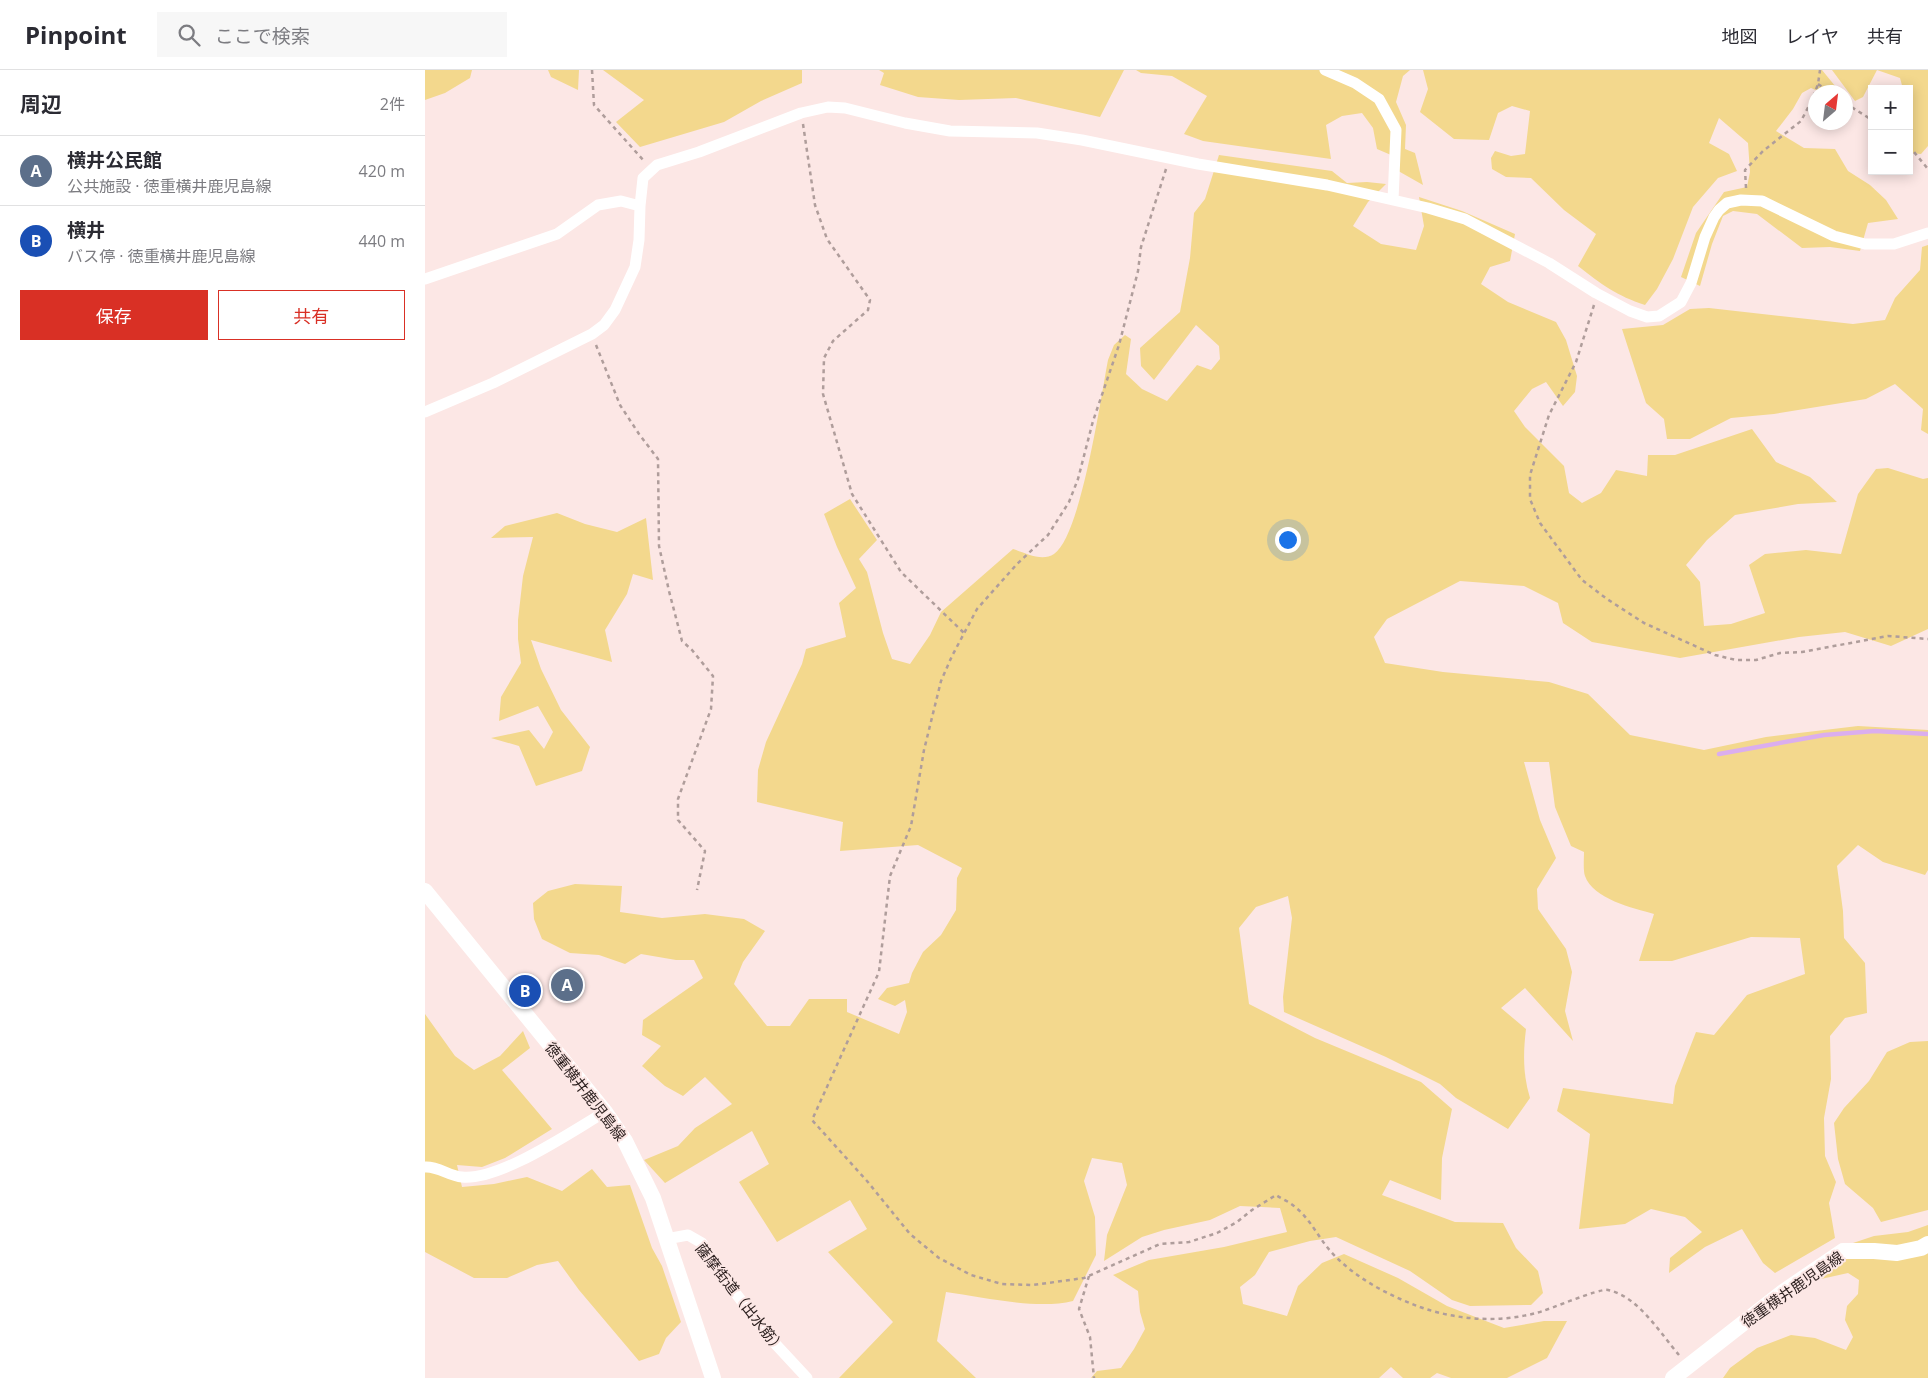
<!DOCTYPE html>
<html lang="ja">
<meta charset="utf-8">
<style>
body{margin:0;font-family:"Open Sans","Noto Sans JP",sans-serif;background:#f7f7f7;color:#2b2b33}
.controls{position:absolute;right:15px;top:15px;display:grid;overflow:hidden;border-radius:0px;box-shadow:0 2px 12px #0003}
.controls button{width:45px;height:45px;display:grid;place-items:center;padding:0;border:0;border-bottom:1px solid #e1e1e2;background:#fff;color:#2b2b33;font:25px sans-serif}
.compass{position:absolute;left:1383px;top:15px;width:45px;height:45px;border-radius:50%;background:#fff;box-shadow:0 2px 12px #0003;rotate:28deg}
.you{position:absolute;left:862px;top:469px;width:18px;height:18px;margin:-12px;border:4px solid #fff;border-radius:50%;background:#1a73e8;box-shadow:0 0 0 8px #1a73e833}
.badge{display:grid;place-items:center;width:32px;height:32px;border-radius:50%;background:#d93025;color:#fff;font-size:16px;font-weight:700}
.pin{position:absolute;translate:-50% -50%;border:2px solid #fff;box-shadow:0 1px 5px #0006}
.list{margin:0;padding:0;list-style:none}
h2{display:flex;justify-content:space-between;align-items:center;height:65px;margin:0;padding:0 20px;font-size:21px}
h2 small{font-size:16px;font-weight:400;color:#7c7c81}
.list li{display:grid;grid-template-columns:32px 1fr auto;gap:15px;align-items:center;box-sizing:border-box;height:70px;padding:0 20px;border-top:1px solid #e1e1e2}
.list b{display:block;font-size:19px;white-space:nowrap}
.list p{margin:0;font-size:16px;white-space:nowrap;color:#7c7c81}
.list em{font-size:16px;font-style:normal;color:#7c7c81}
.actions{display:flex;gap:10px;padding:15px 20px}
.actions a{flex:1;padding:11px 0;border:1px solid #d93025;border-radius:0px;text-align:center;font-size:18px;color:#d93025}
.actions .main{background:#d93025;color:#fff}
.icon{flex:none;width:28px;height:28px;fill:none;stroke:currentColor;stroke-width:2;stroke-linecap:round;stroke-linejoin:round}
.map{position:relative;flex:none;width:1503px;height:1308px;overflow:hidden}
header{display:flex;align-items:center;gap:30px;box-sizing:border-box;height:70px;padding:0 25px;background:#fff;border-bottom:1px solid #e1e1e2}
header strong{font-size:24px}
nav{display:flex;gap:28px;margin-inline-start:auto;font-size:18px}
.search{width:350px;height:45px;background:#f7f7f7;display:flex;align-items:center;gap:12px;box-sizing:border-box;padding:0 18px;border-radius:0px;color:#7c7c81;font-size:19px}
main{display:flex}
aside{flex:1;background:#fff}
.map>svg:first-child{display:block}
.green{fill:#f3d88d}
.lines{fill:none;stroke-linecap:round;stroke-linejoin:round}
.stream{stroke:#dbaeee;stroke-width:4.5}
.building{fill:#e196ba;stroke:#957a86}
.path{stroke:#af9d9b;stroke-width:2.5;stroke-dasharray:4 4;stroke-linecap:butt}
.street{stroke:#fff;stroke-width:11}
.secondary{stroke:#fff;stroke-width:16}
.labels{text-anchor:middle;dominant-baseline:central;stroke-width:4;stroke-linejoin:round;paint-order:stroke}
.street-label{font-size:15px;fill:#2a1e1d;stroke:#fce7e5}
</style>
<header>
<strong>Pinpoint</strong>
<div class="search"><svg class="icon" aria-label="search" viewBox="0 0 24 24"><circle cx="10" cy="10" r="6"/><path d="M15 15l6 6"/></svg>ここで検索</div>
<nav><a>地図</a><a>レイヤ</a><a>共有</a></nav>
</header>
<main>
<aside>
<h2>周辺<small>2件</small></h2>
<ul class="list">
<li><span class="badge" style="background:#5c6f8a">A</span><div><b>横井公民館</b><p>公共施設 · 徳重横井鹿児島線</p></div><em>420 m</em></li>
<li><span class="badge" style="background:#1a4fb4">B</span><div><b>横井</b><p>バス停 · 徳重横井鹿児島線</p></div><em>440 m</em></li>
</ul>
<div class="actions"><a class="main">保存</a><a>共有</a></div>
</aside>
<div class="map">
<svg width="1503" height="1308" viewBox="0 0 1503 1308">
<rect width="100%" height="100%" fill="#fce7e5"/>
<path class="green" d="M0,0h47l-2,8 -25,15 -20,7z
M123,0h31l-1,20 -27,-13z
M178,0h199v13l-41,18 -37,21 -84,25 -24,-25 28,-22z
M454,0h245l-24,47 -84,-19 -57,2 -41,-3 -38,-12 4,-12z
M711,0h274l-7,6 -7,26 10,23 -1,24 10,4 8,32 -30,-17 -2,-13 -14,-6 -4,-21 -11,-15 -20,3 -16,9 5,34 -128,-18 -19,-7 23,-38 -35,-20 -31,-3z
M998,0h399l18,22h-20l-9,-4 -9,5 -9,16 -17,22 28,17 31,1 13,22 22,14 16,15 12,19 -30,4 -8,28 -30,-4 -28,1 -45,-34 -24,-3 -10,5 -11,28 -12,42 -19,-9 15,-44 28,-41 23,-5 3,-15 -2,-29 -29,-25 -10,25 20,11 8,17 -19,7 -25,29 -20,52 -16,30 -12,16c-28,-9 -44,-21 -67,-39l18,-32 -32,-24 -33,-32 -25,-1 -14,-8 -1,-11 4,-7 16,5 14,-2 5,-43 -18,-5 -14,7 -9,27 -35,-1 -34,-27 8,-23z
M1407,0h96v76l-7,8 -12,-1v-64h-6l-3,-11 -23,-8 -14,27 -8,4z
M794,85l113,16 15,12 20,-1 19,2 -18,18 -15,24 28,18 35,6 8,-24 -5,-29 43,14 53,23 -5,27 -20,6 -9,17 27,18 48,20 10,18 11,36 -2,16 -12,14 -17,-24 -14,7 -18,22 11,16 39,39 5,27 13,10 19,-10 15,-23 31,6 1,-21h27l77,-26 24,33 34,15 27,25 -39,2 -63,11 -28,25 -21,25 14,17 4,44 27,-2 34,-11 -16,-48 16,-11 41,-4 35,4 17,-60 18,-25 12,-1 35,11 5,-1v151l-37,17 -46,-14 -46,5 -119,21 -88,-16 -29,-19 -5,-20 -34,-17 -64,-5 -73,38 -13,18 11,26 58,9 106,10 39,12 42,41 74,15 62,-13 92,-11 70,4v140l-3,5 -42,-13 -25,-17 -21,21 6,45 1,27 21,25 2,50 -22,5 -15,18 1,43 -7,39 1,38 11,26 -7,21 6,35 -60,35 -12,-10 -21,-34 -37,18 -36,26 1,-15 32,-26 -17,-15 -34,-8 -26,15 -46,5 11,-95 -33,-23 6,-23 110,16 2,-18 21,-54 18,3 33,-40 58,-21 -5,-36 -49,-1 -79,24h-33l15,-47c-21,-6 -61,-15 -69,-38 -2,-6 -1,-17 -1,-24l-13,-6 -16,-39 -6,-45h-25l16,58 16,38 -19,31 1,20 28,40 6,23 -7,39 8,30 -48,-53 -24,20 25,21c-3,25 -3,46 4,69l-22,31 -52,-31 -16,-14 -54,-27 -102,-45 -1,-15 9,-79 -4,-22 -32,11 -17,21 10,76 66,34 106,44 31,27 -10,49 -1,42 -51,-20 -8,15 73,27 48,1 13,25 22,23 5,22 -12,12 -61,1 -18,-6 -42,-29 -74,-34 -26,4 -41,11 -14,23 -15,12 3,17 44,12 11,-30 24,-23 22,-9 54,24 49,28 57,22 40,-7h23l-20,37 -40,20h-56l-14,-5 -7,5h-27l-12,-11 -12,11h-288l6,-7 24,-3 13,-19 11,-20 -5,-17 -2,-21 -25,-16 36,-15 75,-13 63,-15 -7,-24 -40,-2 -30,14 -46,10 -22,7 -38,24 3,-26 20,-50 -5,-22 -30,-5 -8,23 11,36 1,38 -23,46c-37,9 -89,-4 -127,-9l-9,49 39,37h-137l54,-56 -65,-70 39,-23 -17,-29 -73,42 -38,-60 30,-18 -17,-33 -87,52 -21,-23 34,-14 17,-18 37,-24 -27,-27 -22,19 -18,-10 -23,-20 19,-20 -19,-11 1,-15 60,-42 -9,-18h-18l-35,-6 -16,10 -26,-9 -29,-2 -28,-14 -8,-20 -1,-16 15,-12 27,-7 47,2 -2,26 42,6 43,-4 39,5 21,12 -22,31 -9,22 33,42h23l19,-27h38v13l52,22 8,-22 -2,-12 -10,6 -17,-7 9,-11 22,-5 3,-10 11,-21 18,-17 15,-25 1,-32 5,-10 -44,-23 -78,6 3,-29 -86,-20 1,-32 8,-28 36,-78 4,-15 40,-12 -7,-34 17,-15 -19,-41 -13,-33 26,-15 27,41 -18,19 8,13 16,61 9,26 18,5 20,-29 11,-23 72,-63c12,4 29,13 41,5 27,-18 47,-158 54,-194l6,-15 11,-10 6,4 -5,35 16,15 25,12 30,-36 14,5 9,-11 -1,-13 -23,-21 -42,55 -13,-14 -1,-18 40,-36 10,-54 4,-45 11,-14z
M1503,175v189l-7,-4 2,-21 -28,-25 -29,15 -92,15 -43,4 -41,21h-23l-3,-20 -18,-16 -24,-74 41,-4 27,-16 19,-1 144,16 32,-4 10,-22 25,-28 2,-23z
M132,443l28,11 32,8 29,-14 7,62 -20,-6 -6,20 -22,36 7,32 -81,-22 10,29 20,41 29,37 -8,24 -46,15 -17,-40 -28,-8 38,-8 15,19 9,-17 -15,-26 -39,15 2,-24 20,-34 -3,-24v-19l5,-44 10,-39 -42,1 14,-12z
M0,944l30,42 19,14 26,-14 23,-25 7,17 -28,22 50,59 -47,29 -23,9 -25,-2 5,22 32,-3 33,-7 35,14 30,-22 15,18 23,-2 22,63 10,18 19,56 -15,16 -7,16 -20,7 -60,-71 -21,-29 -21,4 -30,13h-33l-49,-26z
M1503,971v169l-47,12 -8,-14 -28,-24 -7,-25 -4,-36 10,-15 25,-27 18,-29 23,-10z
M1503,1155v153h-205l7,-10 27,-20 34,-13 24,3 31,12 7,-13 -8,-17 2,-14 11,-12 1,-14 -11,-7 -27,6 -13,-12 42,-23 24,-8 34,-4z"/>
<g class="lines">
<path class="stream" d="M1294,684l105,-19 51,-4 53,3"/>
</g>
<path class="building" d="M144,902l10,15 -15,10 -10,-14z"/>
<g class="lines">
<path class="path" d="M167,0l2,35 50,56
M1393,14l12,8
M1420,33l27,17
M378,54l12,81 12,34 43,61 -2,10 -35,31 -9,17 -1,36 29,100 49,78 63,61
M1484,76l19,23
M741,99l-25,78 -3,24 -19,74 -26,76 -15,58 -9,23 -21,33 -31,29 -40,45 -25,47 -11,25 -17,69 -13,76 -21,50 -11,96 -67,148 55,61 43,53 29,24 32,17 31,9 31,1 51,-7 76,-34 29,-2 28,-9 20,-11 15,-12 24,-15c6,4 14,7 19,12 17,13 25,35 41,50 23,23 54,39 84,50 37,13 78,16 116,6 13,-3 63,-25 72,-23 30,6 52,43 71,65
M1321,118l-1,-18 18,-19 38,-30 11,-21 6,-16 2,-14
M1169,235l-18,57 -27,53 -19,60v24l10,24 42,57 25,19 37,24 71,32 21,5h20l24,-7 22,-1 86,-16 40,3
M171,275l24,60 19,29 19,25 1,87 10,45 13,50 10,9 21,26 -2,33 -33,90v21l27,31 -8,39
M664,1206l-10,33 11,28 4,41"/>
<path class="street" d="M900,0l30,13 24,16 17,31 -3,70
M0,209l132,-45 41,-29 23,-4 19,5
M0,342l68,-29 99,-49 12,-9 11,-15 20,-43 4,-27 1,-34 3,-28 14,-13 42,-13 102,-39 27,-6 17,1 60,15 45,8 87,2 45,7 116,24 129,21 101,23 37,11 84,44 47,30 34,18 17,6 12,-1 22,-14 10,-19 14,-46 9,-20 5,-7 8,-7 14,-3 21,1 72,35 31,8h29l34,-11
M0,1097c13,-1 24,9 37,10 38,4 110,-46 143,-65
M241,1169l22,-4 14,8 29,44 37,49 39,42"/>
<path class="secondary" d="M0,821l180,221 20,29 28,57 60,180
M1248,1308l110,-86 60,-41h31l23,2 24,-5 7,-4"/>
</g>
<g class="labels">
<g class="street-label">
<text transform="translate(161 1021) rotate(52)">徳重横井鹿児島線</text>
<text transform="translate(1367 1219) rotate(-35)">徳重横井鹿児島線</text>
<text transform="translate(316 1228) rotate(52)">薩摩街道（出水筋）</text>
</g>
</g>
</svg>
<div class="controls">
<button>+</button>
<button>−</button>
</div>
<svg class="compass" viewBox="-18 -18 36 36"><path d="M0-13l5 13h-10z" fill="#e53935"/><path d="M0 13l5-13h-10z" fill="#7c7c81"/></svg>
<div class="you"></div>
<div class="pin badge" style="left:142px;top:915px;background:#5c6f8a">A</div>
<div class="pin badge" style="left:100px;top:921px;background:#1a4fb4">B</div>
</div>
</main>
